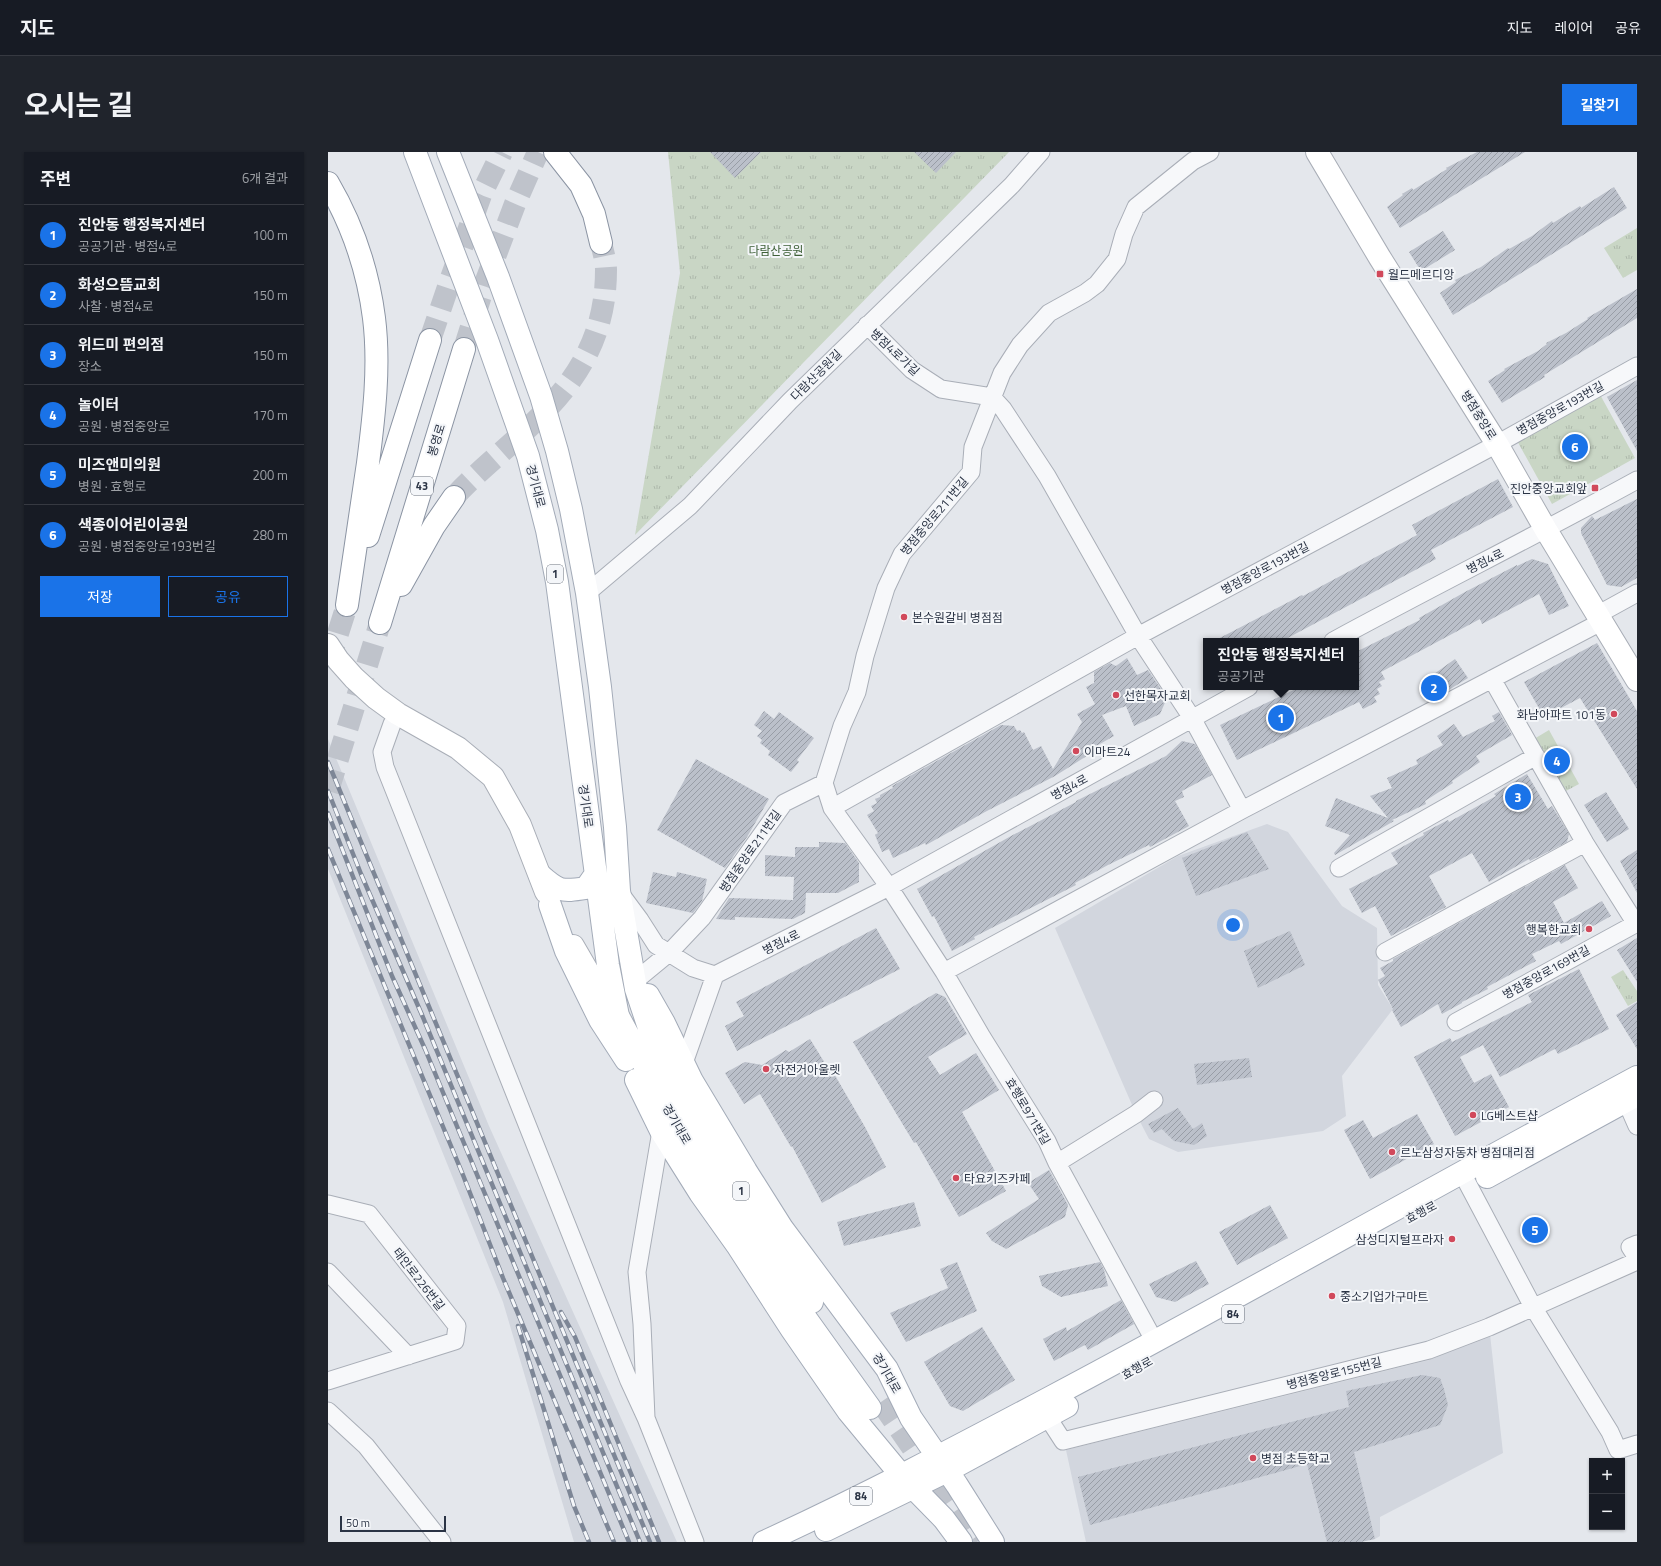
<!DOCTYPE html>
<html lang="ko">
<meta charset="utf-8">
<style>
body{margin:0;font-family:"Titillium Web","Noto Sans KR",sans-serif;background:#20242c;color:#f1f3f6}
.controls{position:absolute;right:12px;bottom:12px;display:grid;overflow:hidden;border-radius:0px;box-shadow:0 1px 3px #0004}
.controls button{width:36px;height:36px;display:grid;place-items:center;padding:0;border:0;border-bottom:1px solid #363941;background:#171b24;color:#f1f3f6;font:20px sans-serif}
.scale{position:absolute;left:12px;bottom:10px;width:106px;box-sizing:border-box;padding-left:4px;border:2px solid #2b3445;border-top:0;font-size:11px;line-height:14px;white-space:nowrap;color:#2b3445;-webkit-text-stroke:3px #f4f6f9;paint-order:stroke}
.you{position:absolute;left:905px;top:773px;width:14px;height:14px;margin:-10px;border:3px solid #fff;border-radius:50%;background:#1a73e8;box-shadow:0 0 0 6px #1a73e833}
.badge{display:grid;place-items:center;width:26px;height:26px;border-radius:50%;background:#1a73e8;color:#fff;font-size:13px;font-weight:700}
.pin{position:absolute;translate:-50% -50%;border:2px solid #fff;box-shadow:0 1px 4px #0006}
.popup{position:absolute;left:875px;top:486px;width:156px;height:52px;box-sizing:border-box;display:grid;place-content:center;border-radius:0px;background:#171b24;filter:drop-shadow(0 1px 3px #0005);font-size:13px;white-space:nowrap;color:#9ea1a6}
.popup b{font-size:15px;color:#f1f3f6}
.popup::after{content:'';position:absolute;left:50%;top:100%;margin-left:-8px;border:8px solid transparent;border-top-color:#171b24}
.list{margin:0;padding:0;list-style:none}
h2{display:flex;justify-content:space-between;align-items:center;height:52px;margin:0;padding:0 16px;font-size:17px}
h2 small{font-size:13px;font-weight:400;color:#9ea1a6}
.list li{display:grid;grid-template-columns:26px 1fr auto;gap:12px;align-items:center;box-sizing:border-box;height:60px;padding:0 16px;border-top:1px solid #363941}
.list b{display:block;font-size:15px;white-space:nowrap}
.list p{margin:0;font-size:13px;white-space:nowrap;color:#9ea1a6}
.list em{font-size:13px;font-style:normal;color:#9ea1a6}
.actions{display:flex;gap:8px;padding:12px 16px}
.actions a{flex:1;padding:9px 0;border:1px solid #1a73e8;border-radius:0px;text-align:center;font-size:14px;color:#1a73e8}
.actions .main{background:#1a73e8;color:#fff}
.map{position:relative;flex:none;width:1309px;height:1390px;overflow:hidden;border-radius:0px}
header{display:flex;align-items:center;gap:24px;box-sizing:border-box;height:56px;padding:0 20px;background:#171b24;border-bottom:1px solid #363941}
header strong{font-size:19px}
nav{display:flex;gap:22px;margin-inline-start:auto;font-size:14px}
.intro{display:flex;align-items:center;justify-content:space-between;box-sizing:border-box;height:96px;padding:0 24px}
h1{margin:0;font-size:28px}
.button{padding:10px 18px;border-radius:0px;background:#1a73e8;color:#fff;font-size:14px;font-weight:700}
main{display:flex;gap:24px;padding:0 24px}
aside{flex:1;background:#171b24;border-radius:0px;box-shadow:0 1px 3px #0004}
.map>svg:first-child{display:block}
.built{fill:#d2d6de}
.park{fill:url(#park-tufts)}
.building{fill:url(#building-hatch)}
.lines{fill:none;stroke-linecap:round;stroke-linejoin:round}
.primary-tunnel{stroke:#bfc3cb;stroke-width:22;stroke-dasharray:22 11;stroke-linecap:butt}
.highway-tunnel{stroke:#bfc3cb;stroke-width:22;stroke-dasharray:22 11;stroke-linecap:butt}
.street-casing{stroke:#a9aeb7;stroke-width:19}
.secondary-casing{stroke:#a9aeb7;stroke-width:24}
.primary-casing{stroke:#a3abb8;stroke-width:24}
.highway-casing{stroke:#8b94a3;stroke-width:24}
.street{stroke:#f7f8fa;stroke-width:17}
.secondary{stroke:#fff;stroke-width:22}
.primary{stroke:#fff;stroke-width:22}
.highway{stroke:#fff;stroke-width:22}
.rail-casing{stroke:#7d8696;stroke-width:4.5}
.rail{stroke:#f4f6f9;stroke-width:3;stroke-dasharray:9;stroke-linecap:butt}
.poi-dot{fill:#d1495b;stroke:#f4f6f9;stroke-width:1.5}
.labels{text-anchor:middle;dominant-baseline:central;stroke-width:4;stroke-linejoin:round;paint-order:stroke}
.shield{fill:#f4f6f9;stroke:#676e7b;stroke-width:1}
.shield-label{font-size:11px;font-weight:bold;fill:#2b3445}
.park-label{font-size:12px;fill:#3f6138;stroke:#f4f6f9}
.poi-label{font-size:12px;fill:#2b3445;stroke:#f4f6f9;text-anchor:start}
.street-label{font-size:12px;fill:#2b3445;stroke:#f4f6f9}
</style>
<header>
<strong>지도</strong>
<nav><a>지도</a><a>레이어</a><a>공유</a></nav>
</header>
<div class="intro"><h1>오시는 길</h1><a class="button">길찾기</a></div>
<main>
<aside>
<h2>주변<small>6개 결과</small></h2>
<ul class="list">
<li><span class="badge">1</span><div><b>진안동 행정복지센터</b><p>공공기관 · 병점4로</p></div><em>100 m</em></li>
<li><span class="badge">2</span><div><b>화성으뜸교회</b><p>사찰 · 병점4로</p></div><em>150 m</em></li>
<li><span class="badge">3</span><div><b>위드미 편의점</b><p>장소</p></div><em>150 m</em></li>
<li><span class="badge">4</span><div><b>놀이터</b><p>공원 · 병점중앙로</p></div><em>170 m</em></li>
<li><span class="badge">5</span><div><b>미즈앤미의원</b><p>병원 · 효행로</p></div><em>200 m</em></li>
<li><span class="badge">6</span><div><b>색종이어린이공원</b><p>공원 · 병점중앙로193번길</p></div><em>280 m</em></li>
</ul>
<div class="actions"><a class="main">저장</a><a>공유</a></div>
</aside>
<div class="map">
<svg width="1309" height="1390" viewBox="0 0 1309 1390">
<defs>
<pattern id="park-tufts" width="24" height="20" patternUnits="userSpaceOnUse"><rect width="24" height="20" fill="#c9d6c5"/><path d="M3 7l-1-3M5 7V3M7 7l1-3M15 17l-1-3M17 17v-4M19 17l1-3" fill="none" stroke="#adb8ab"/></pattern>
<pattern id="building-hatch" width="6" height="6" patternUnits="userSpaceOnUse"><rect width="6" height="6" fill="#bbc0ca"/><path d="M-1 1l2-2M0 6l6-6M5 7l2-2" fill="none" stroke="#989da6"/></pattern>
</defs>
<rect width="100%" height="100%" fill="#e4e7ec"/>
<path class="built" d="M0,587l161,387 188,416h-103l-71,-240 -175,-433z
M939,672l21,8 54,74 35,22 1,57 15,24 -51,67 4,40 -23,15 -145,21 -29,-13 -13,-25 -81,-186 123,-72z
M1162,1182l13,119 -123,64v19l-5,3 -25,3h-264l-20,-92 363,-90 30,-20z"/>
<path class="park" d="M340,0h341l-374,383 45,-262z
M1309,76v42l-14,8 -19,-30z
M1270,239l37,67 -83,46 -37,-67z
M1221,578l30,54 -13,7 -32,-52z
M1295,818l14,21v10l-9,5 -17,-29z"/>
<path class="building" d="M382,0h51l-26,26z
M586,0h42l-20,21z
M1149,0h48l-125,76 -13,-21 16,-12 -1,-1 10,-6 1,2 34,-21 -1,-1z
M1286,35l13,21 -174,107 -13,-22 16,-11 -1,-2 26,-13 27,-19 1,1 23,-13 20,-15 1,2 27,-17 1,2z
M1115,79l12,19 -34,21 -12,-19z
M1309,137v29l-93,57 1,2 -43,26 -14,-22 17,-11 -1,-1 34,-18 9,-7 -1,-1 20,-10 22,-14 -1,-1z
M1309,228v71l-30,-54z
M1170,327l15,28 -82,43 5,9 -154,82h-68l88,-46 1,1 114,-61 -5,-10z
M1309,347v79l-16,9 -14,-2 -26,-52v-5l11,-12 3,4z
M1204,407l16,5 21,42 -20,9 -10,-21 -57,30 -2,-5 -99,53 4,7 -6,3 3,4 -5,3 3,5 -6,3 3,5 -14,7 -4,-7 -122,58 -17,-35 80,-38h56v-35l64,-32 -1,-2 46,-26 52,-27v1z
M1269,491l40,68v78l-57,-91 -36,19 -20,-35z
M799,506l10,17 11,-5 19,28 -7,16 -26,12 -8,-20 -24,9 12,21 -23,13 2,3 -38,24 -70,36 -59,33 -1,-2 -32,15 -4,-9 -7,3 -7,-17 3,-2 -11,-18 7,-4 -3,-5 6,-3 -2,-4 5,-2v-2l13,-7 -1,-2 109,-61 13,1 3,5 3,-1 2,3 2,-1 9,18 8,-4 12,23 29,-47 -5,-8 18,-10 -9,-17 8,-4v-11l16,-9 6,3z
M1127,507l13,19 -29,18 -12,-17z
M436,559l10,8 5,-7 35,26 -17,22 2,2 -8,10 -23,-17 2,-4 -10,-8 2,-3 -5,-4 5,-5 -8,-6z
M1171,560l13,23 -36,21 4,6 -28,19 1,2 -28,18 1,3 -34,16 2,1 -59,34 -1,-2 16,-18 -25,-9 11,-28 52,20 -18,-22 22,-8 -5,-10 31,-14 -2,-4 27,-15 -6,-9 17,-12 9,13 32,-16 -3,-5z
M854,589l13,3 17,31 -30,16 2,6 -9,4 14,25 -39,21 -1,-2 -41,20 -33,18 1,2 -102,52 1,2 -23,12 -18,-35 -2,1 -15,-28 94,-53 65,-34v-1l90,-45z
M368,607l73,40 -22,38 -22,31 -68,-38z
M1199,622l21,35 4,-3 17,28 -2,8 -37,19 -1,-2 -40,23 -17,-29 -43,23 17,31 -55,29 -16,-30 -13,7 -13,-24 49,-25 -7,-11 33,-18 -1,-2 25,-13 1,2 47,-26 -2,-2z
M1278,640l23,37 -22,13 -23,-37z
M919,680l22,37 -73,27 -14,-38z
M491,690l26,1 14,20v19l-21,11h-32l-1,20 -12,6 -58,-2v3l-19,-1 13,-21 64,2 1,-23 -29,-1v-21l30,2v-10h24z
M1309,698v43l-17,-32z
M1237,713l13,23 -25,14 11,21 38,-22 9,15 -50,28 -2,-3 -27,13 4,7 -49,26 1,2 -26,13v1l-20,11 -4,-10 -37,23 -9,-17 1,-1 -15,-29 7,-4 -5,-8 13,-7v-2z
M325,720l23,5 1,-5 30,7 -5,22 -9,12 -47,-10z
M548,776l24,41 -163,82 -12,-25 19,-10 -8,-14z
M962,779l15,34 -47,23 -14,-37z
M1309,786v44l-20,-32z
M1251,817l30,60 -51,25 -3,-5 -55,28 -17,-32 -23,12 14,26 17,-9 18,33 -54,29 -41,-79 36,-19 2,4 80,-40 -4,-7z
M608,841l9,4 22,37 -39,23 12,18 36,-22 23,37 -37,22 44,79 -47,26 -43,-75 -2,1 -61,-101z
M1309,850v47l-21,-34z
M482,887l21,34 2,-1 32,55 21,40 -64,36 -30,-57 -1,1 -31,-53 -16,10 -19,-31 20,-11 17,3 24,-15 3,2z
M921,906l3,19 -55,8 -3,-21z
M850,956l15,21 9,-6 5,13 -13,9 -20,-4 -12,-12 -8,4 -6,-9z
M1089,962l17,30 -64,35 -26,-49 19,-10 10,18z
M721,1018l19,35 -3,12 -59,32 -14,-8 -6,-8 53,-34 -11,-16z
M586,1050l7,24 -77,20 -7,-24z
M942,1053l18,33 -51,27 -18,-33z
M868,1109l13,23 -34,18 -19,-5 -7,-13z
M629,1110l20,49 -71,31 -16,-29 58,-25 -8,-19z
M772,1110l4,8 4,16 -47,11 -19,-11 -3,-10z
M793,1148l13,24 -46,26 -3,-5 -31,16 -11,-22 23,-12 1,4z
M654,1175l33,53 -52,31 -13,-5 -26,-44z
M1094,1223l18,3 4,11 4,16 -8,20 -86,27 21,87 -14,3h-34l-20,-78 -217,61 -12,-48 271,-70 -3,-16z"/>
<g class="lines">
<path class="primary-tunnel" d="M553,1250l96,140"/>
<path class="highway-tunnel" d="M102,188l21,-62 30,-83 21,-43
M136,197l20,-63 31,-82 23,-52
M126,345c23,-25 49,-45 74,-69 48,-45 78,-90 78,-158 0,-9 -3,-19 -5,-27
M0,513l19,-60
M0,639l52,-168"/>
<defs>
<path id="street" d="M539,173l45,45 29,19 51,8 11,12 44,67 91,160 359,-192 140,-78
M259,441l103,-87 100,-105 222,-216 29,-33
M1269,463l40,-22
M1005,489c101,-55 204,-106 304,-161
M1164,527l93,164 51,81
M70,562l-6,10 -10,28 3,15 244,614 17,37
M496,631l8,25 57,79 55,85 38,65 65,104 10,22 98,179
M504,656l306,-172 54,82 50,92
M1011,716l197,-112
M292,741l20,27 16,25 37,23 22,7
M1057,800l200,-109
M616,820l298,-162 359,-188
M387,823l174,-88 360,-200
M307,829l34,-28 33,-35 82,-115 40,-20 18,-57 15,-34 8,-36 21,-68 16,-34 69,-82 2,-25 29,-74 18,-28 29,-32 36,-20 12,-9 20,-25 7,-25 12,-27 57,-46 17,-9
M1128,870l181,-99
M356,911l31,-88
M1298,949l11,25
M333,979l-24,141 5,52 4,94 49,124
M729,1011l79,-49 18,-14
M1134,1021l71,134 77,125 8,18 19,-6
M0,1052l41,10 88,112 -2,15 -127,40
M1309,1092l-7,3 7,11
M0,1120l80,84
M713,1255l22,34 366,-91 60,-23 148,-66
M0,1259l38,35 76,96"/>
<path id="secondary" d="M989,0l63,106 117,186 49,86 91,150
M0,493l10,15 16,18 22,20 22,16 60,34 35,29 27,48 26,67
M245,794l32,55 13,15"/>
<path id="primary" d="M87,0l72,188 41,116 19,74 10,52 51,383 10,51 62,115 102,154 88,123
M120,0l50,125 43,119 16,55 14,58 16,84 13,94 15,140 4,64 17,98 17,51 26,54 133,208
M212,723c18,16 21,17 46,13l9,-13
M222,753l16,46 34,69 26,40
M320,843l16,28 28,58 54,90 36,57 105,141 24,49 46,67 36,57
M308,928l25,51 39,62 37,52 55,85 56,81 53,64 43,44 17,23
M1159,1025l150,-82
M498,1378l121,-59 120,-65
M436,1390c98,-45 193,-95 289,-146 196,-104 389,-214 584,-319"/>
<path id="highway" d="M227,0l26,33 13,29 7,29
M0,31c24,41 40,88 46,135 6,48 0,98 -6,145 -7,47 -14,95 -21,142
M40,384l62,-196
M73,433l33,-59 20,-29
M52,471l84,-274"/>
</defs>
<use href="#street" class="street-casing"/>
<use href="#secondary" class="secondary-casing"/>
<use href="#primary" class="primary-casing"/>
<use href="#highway" class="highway-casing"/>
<use href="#street" class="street"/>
<use href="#secondary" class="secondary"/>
<use href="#primary" class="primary"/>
<use href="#highway" class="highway"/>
<defs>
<path id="rail" d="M0,610l322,780
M0,639l33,83 61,141 218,527
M0,661l64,163 33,73 204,493
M0,697l135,326 40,103 111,264
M233,1160l14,25 84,205
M190,1174l56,180 15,36"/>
</defs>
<use href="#rail" class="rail-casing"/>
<use href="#rail" class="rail"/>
</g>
<g class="poi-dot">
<rect x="1048" y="118" width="8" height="8" rx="2"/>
<rect x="1263" y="332" width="8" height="8" rx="2"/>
<circle cx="576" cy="465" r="4"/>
<circle cx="788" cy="543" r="4"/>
<circle cx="1286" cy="562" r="4"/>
<circle cx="748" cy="599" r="4"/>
<circle cx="1261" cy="777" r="4"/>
<circle cx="438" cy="917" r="4"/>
<circle cx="1145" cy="963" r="4"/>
<circle cx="1064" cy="1000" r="4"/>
<circle cx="628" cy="1026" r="4"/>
<circle cx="1124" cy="1087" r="4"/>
<circle cx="1004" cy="1144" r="4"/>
<circle cx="925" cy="1306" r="4"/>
</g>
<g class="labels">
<g class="shield">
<rect x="83" y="325" width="22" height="18" rx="3"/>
<rect x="219" y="413" width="16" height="18" rx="3"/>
<rect x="405" y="1030" width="16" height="18" rx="3"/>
<rect x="894" y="1153" width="22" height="18" rx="3"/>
<rect x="522" y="1335" width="22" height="18" rx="3"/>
</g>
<g class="shield-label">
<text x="94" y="334">43</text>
<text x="227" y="422">1</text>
<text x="413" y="1039">1</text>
<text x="905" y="1162">84</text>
<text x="533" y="1344">84</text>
</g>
<g class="park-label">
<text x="448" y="98">다람산공원</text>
</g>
<g class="poi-label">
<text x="1060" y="122">월드메르디앙</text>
<text x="1259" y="336" text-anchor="end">진안중앙교회앞</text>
<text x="584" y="465">본수원갈비 병점점</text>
<text x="796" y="543">선한목자교회</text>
<text x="1278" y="562" text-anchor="end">화남아파트 101동</text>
<text x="756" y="599">이마트24</text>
<text x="1253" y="777" text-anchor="end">행복한교회</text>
<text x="446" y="917">자전거아울렛</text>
<text x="1153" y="963">LG베스트샵</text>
<text x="1072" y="1000">르노삼성자동차 병점대리점</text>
<text x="636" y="1026">타요키즈카페</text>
<text x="1116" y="1087" text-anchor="end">삼성디지털프라자</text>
<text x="1012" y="1144">중소기업가구마트</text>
<text x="933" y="1306">병점 초등학교</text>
</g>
<g class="street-label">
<text transform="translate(567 200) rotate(43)">병점4로가길</text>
<text transform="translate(488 223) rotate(-45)">다람산공원길</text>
<text transform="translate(1232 256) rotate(-29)">병점중앙로193번길</text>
<text transform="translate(1151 263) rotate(58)">병점중앙로</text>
<text transform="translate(108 288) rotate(-73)">봉영로</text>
<text transform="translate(208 334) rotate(75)">경기대로</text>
<text transform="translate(606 364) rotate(-50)">병점중앙로211번길</text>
<text transform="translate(1157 409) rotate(-27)">병점4로</text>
<text transform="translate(937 416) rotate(-28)">병점중앙로193번길</text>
<text transform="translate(741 635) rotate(-29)">병점4로</text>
<text transform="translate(258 654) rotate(82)">경기대로</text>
<text transform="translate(422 699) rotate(-55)">병점중앙로211번길</text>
<text transform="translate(453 790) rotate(-27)">병점4로</text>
<text transform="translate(1218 820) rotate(-29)">병점중앙로169번길</text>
<text transform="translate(700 959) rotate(59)">효행로971번길</text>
<text transform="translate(349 972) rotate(60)">경기대로</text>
<text transform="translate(1093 1060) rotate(-28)">효행로</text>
<text transform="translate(91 1127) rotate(52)">태안로226번길</text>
<text transform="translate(809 1216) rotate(-29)">효행로</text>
<text transform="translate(559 1221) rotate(60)">경기대로</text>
<text transform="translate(1006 1221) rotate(-14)">병점중앙로155번길</text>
</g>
</g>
</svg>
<div class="controls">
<button>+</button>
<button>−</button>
</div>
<div class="scale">50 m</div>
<div class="you"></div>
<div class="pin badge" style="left:953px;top:566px">1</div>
<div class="popup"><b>진안동 행정복지센터</b>공공기관</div>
<div class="pin badge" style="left:1106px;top:536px">2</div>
<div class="pin badge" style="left:1190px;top:645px">3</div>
<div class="pin badge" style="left:1229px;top:609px">4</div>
<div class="pin badge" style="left:1207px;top:1078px">5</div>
<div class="pin badge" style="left:1247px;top:295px">6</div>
</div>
</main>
